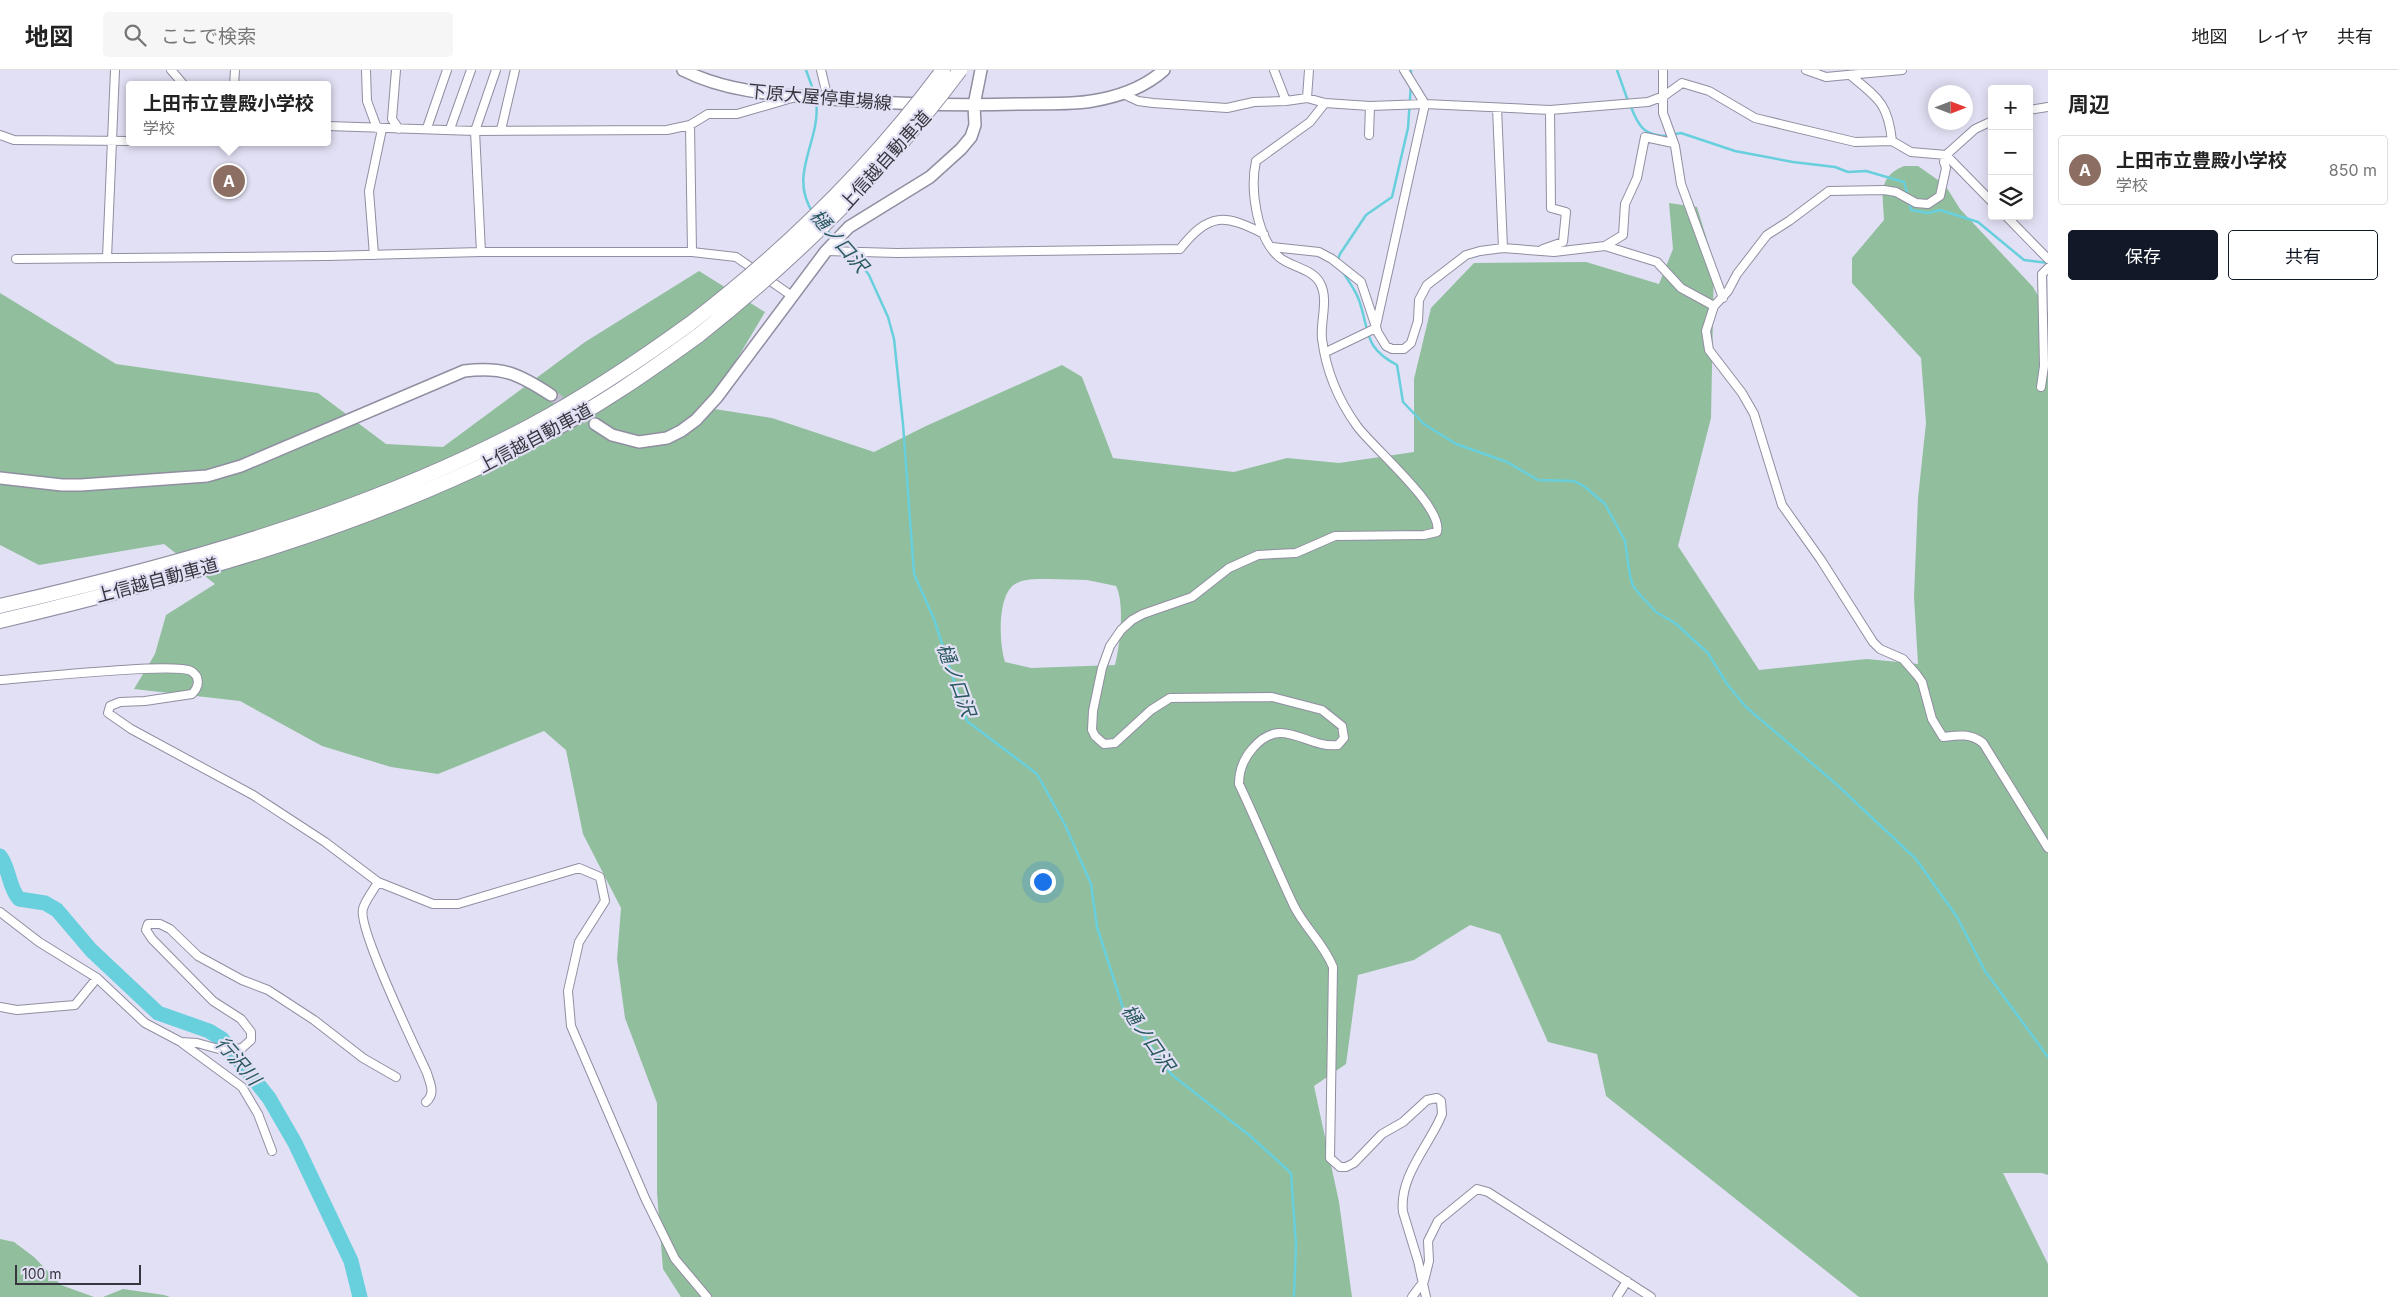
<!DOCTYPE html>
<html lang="ja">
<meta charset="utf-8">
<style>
body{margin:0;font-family:Inter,"Noto Sans JP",sans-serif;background:#f6f6f6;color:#222}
.controls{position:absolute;right:15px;top:15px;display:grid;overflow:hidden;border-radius:5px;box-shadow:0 2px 12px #0003}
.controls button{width:45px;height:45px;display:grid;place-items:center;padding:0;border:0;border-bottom:1px solid #e0e0e0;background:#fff;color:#222;font:25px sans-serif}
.compass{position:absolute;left:1928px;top:15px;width:45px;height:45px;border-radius:50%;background:#fff;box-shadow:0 2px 12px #0003;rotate:90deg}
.scale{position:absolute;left:15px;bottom:12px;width:126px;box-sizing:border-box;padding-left:5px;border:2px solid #37363e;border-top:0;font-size:14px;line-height:18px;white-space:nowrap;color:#37363e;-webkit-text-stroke:4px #e2e0f4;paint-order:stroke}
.you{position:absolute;left:1042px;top:811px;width:18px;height:18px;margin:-12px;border:4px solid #fff;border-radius:50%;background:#1a73e8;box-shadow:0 0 0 8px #1a73e833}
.badge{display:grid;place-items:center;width:32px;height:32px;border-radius:50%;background:#111827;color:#fff;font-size:16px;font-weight:700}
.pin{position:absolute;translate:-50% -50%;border:2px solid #fff;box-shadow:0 1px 5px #0006}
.popup{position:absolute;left:126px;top:11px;width:205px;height:65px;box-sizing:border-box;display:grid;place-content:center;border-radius:5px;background:#fff;filter:drop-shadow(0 1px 4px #0005);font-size:16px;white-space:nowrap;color:#767676}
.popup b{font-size:19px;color:#222}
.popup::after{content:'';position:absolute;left:50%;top:100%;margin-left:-10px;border:10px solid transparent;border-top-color:#fff}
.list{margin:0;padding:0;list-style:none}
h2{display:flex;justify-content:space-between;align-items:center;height:65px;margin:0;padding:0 20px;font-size:21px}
h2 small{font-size:16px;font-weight:400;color:#767676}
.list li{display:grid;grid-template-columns:32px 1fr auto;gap:15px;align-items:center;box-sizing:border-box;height:70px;margin:0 10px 10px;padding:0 10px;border:1px solid #e0e0e0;border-radius:5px}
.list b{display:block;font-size:19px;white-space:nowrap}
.list p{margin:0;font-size:16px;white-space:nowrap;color:#767676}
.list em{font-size:16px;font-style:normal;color:#767676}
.actions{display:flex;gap:10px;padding:15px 20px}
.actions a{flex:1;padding:11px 0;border:1px solid #111827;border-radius:5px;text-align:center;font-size:18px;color:#111827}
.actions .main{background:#111827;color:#fff}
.icon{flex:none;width:28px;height:28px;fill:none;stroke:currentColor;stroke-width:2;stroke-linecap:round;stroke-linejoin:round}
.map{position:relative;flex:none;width:2048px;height:1227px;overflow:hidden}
header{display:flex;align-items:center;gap:30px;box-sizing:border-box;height:70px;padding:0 25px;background:#fff;border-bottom:1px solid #e0e0e0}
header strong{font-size:24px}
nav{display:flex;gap:28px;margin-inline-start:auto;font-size:18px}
.search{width:350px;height:45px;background:#f6f6f6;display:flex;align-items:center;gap:12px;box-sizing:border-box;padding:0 18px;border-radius:5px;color:#767676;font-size:19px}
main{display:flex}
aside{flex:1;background:#fff}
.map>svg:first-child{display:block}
.green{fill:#91be9d;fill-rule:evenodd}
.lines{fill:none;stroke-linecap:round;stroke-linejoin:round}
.stream{stroke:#68cfdd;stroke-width:2.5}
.river{stroke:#68cfdd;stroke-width:15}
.secondary-tunnel{stroke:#c0bed0;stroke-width:11;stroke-dasharray:11 5.5;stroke-linecap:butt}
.street-casing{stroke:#908ea1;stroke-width:10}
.secondary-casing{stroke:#908ea1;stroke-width:14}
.highway-casing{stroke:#908ea1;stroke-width:16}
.street{stroke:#fff;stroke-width:8}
.secondary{stroke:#fff;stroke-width:11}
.highway{stroke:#fff;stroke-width:14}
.highway-bridge-casing{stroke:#908ea1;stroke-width:16;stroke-linecap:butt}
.highway-bridge{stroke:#fff;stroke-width:14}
.labels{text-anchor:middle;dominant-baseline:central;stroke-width:4.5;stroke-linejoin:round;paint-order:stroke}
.street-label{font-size:18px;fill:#37363e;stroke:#e2e0f4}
.water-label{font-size:19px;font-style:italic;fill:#2a585e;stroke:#e2e0f4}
</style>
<header>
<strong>地図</strong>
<div class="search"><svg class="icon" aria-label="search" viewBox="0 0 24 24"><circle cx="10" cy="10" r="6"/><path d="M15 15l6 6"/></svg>ここで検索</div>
<nav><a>地図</a><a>レイヤ</a><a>共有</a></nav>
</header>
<main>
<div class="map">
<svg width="2048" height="1227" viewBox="0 0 2048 1227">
<rect width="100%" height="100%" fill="#e2e0f4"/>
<path class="green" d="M1904,96h14l27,19 15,24 73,78 15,26v862l-6,-2h-39l45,91v33h-189l-253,-201 -9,-42 -49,-12 -48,-108 -30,-9 -56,35 -56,15 -12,89 -32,22 25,116 13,95h-671l-18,-28 -6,-76v-90l-32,-85 -8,-59 4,-51 -38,-74 -17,-84 -22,-19 -106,43 -47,-7 -69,-21 -82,-45 -106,-12 21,-35 11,-39 49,-31 -51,-40 -125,21 -39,-20v-252l116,71 202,29 68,51 57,3 142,-105 114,-71 66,41 -57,96 64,10 102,34 52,-26 136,-61 20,12 31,81 121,14 53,-14 52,5 75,-11v-73l17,-71 43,-45 112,-1 73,22 14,-35 -4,-46 28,4 17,56 -3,155 -33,128 81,124 108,-11 51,5 -4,-67 4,-99 8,-75 -5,-65 -69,-75v-25l32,-38c-1,-25 -7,-43 20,-54zM1050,509l37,1 29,6c9,18 4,59 -1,79l-84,3 -26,-6c-6,-18 -8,-67 10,-78 10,-6 24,-5 35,-5z
M0,1169l14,3 20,15 27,28 33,12h-94z
M123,1219l41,6 6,2h-67z"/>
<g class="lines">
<path class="stream" d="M806,0l9,25
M1617,0l11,31
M1411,6v-6
M1631,37c8,21 14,29 38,29
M1675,64l6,-1 54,18 58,11 42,5 13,5 18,-1 38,11 4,14
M1909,131l2,9 17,3 12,-3 38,12 46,38 24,3
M813,143c-26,-40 9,-72 3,-113
M825,159l9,8
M853,184l16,21 19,42 6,22 9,85 11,150 20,45 33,102 70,53 28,51 26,59 6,43 26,81 49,67 77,60 42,38 5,72 -2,52
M1337,192l3,-8 26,-39 26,-18 16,-69 3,-44
M1341,199c6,10 14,20 18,31 11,32 4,47 38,65l6,37 21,22 32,20 51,18 31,18 36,1 11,6 20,17 20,37 5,35 3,10 8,10 15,16 19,11 33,30 19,31 19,23 89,76 81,76 41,58 28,54 63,86"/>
<path class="river" d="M0,786c10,13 8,30 19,43l26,4 12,7 34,40 67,63 51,18 13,8 47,59 26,45 56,118 9,36"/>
<path class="secondary-tunnel" d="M551,325l44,29"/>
<defs>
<path id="street" d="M171,0l13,15
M366,0l1,31 10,27
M396,0l-4,49 7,10
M821,0l7,29
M1274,0l12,31
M1663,0v43l12,33 6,38 42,114
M1806,0l20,7 76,-7
M1850,5c28,23 38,28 42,66
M234,15l1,-15
M1123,24l15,7 15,2 74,5 27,-6 32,-1 21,-3 18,5 45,3 55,-2 125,6 98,-8 16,-6 18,-13 27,8 46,27 100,24 37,-1 19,11 35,3 46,47
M1307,28l2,-28
M1325,33l-15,19 -54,39c-6,27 0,76 23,96 11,10 33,11 41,26 9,16 0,39 2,56 4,31 17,62 35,87 15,21 87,81 80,106l-13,3 -89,1 -39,17 -38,2 -29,13 -37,29 -49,17 -11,6 -11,10 -11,16 -8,22 -9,43 -1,19 3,6 9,8 11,-1 36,-33 19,-12 102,-1 50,13 20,16 2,12 -6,7c-32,4 -56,-31 -85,3 -9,10 -14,22 -14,36 19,40 36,82 55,122 11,22 30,38 39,61l-3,191 10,9h6l8,-4 28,-29 21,-12 24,-22 10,-2 4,3 1,13 -3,7c-14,29 -40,58 -36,91l15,49 8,36
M1497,38l6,140
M2029,40l19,-3
M1992,51l-17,8 -29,26 -2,7 2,6 -6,28 -12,8 -12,-1 -20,-11 -12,-2 -55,1 -40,30 -22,14 -30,39 -9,17 -14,15 -8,25 3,19 33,43 12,21 28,91 39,55 52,82 7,7 23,10 14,16 5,7 10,37 11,18c16,-2 27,-4 40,6l65,105
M690,55l2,127
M328,56l147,5 192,-1 23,-5 18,-11h29l55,-16
M427,58l20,-58
M450,59l21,-59
M501,60l14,-60
M0,65l14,5 116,1
M1369,65l1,-29
M2006,146l42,43
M1605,176l18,-11 2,-31 12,-26 8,-41 28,6
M1272,177l47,5 13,7 29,23 17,51 8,13 6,3h12l7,-6 7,-22 1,-21 8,-15 39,-30 14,-4 23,-3 51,4 51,-6 52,16 24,26 33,18
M1543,179l20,-7 3,-30 -15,-4 -1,-98
M826,181l71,2 283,-4c29,-37 45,-35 84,-15
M481,182l-6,-121 21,-61
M374,185l-5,-64 13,-62
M107,188l8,-188
M16,189l311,-3 154,-4h211l44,5 56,39
M1376,256c17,-74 32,-148 49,-222l-21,-34
M1326,282l50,-24
M2041,317l3,-21 -2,-92 6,-6
M0,610c30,-2 173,-18 191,-9 10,6 8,16 1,23l-47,7 -25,1 -10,4 -2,7 23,16 122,66 72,47 53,40 55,22h25l121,-36 21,9 5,24 -26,41 -11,49 3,35 74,172 30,61 32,38
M378,812c-4,8 -13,18 -15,27 -6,18 53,140 64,164 3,11 9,20 -1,29
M0,842l39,30 58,36 48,45 36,19 16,1 29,8 16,-3 9,-8v-8l-10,-13 -28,-18 -61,-62 -6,-9 2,-6h12l10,5 28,27 44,24 26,10 46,30 49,38 33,19
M0,937l17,3 58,-5 22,-27
M182,973l60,44 16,27 14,37
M1412,1227l12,-16 5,-20 -1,-20 10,-20 39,-32 11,3 163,105
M1617,1227l10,-16"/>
<path id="secondary" d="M683,0c45,23 98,25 148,29 63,5 126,7 189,5 23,-1 49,1 72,-3 25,-4 52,-13 72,-31
M595,354l17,11 27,7 28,-4 14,-7 15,-11 21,-23 109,-146 23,-24 81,-50 31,-28 10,-12 4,-12 -1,-20 7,-35
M0,408l62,7h19l126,-9 34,-10 223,-95c39,-5 55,3 87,24"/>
<path id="highway" d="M0,536c182,-42 367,-93 532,-181 56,-30 108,-65 159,-102
M0,551c185,-44 370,-94 538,-183 57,-29 110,-66 161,-103"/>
</defs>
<use href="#street" class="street-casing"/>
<use href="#secondary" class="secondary-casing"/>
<use href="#highway" class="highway-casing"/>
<use href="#street" class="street"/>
<use href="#secondary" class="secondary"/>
<use href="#highway" class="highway"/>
<defs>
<path id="highway-bridge" d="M691,253c95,-73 180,-156 252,-253
M699,265c98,-78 186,-164 261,-265"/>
</defs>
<use href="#highway-bridge" class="highway-bridge-casing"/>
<use href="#highway-bridge" class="highway-bridge"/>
</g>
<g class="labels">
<g class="street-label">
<text transform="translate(820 27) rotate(5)">下原大屋停車場線</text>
<text transform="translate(885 90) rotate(-48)">上信越自動車道</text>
<text transform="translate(535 368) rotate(-28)">上信越自動車道</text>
<text transform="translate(157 510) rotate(-15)">上信越自動車道</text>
</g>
<g class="water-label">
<text transform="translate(839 171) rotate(49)">樋ノ口沢</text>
<text transform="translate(956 610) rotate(70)">樋ノ口沢</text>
<text transform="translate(1148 968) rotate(55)">樋ノ口沢</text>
<text transform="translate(238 991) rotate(49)">行沢川</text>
</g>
</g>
</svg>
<div class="controls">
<button>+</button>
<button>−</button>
<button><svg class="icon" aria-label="layers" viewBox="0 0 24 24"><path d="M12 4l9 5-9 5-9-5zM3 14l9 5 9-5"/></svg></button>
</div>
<svg class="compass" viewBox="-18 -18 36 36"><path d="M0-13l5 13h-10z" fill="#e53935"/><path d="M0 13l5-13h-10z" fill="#767676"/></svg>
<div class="scale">100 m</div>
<div class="you"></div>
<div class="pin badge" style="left:229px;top:111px;background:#8d6e63">A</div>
<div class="popup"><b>上田市立豊殿小学校</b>学校</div>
</div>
<aside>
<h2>周辺<small></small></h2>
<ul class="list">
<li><span class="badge" style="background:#8d6e63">A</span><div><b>上田市立豊殿小学校</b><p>学校</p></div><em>850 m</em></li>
</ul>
<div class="actions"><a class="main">保存</a><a>共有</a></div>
</aside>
</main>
